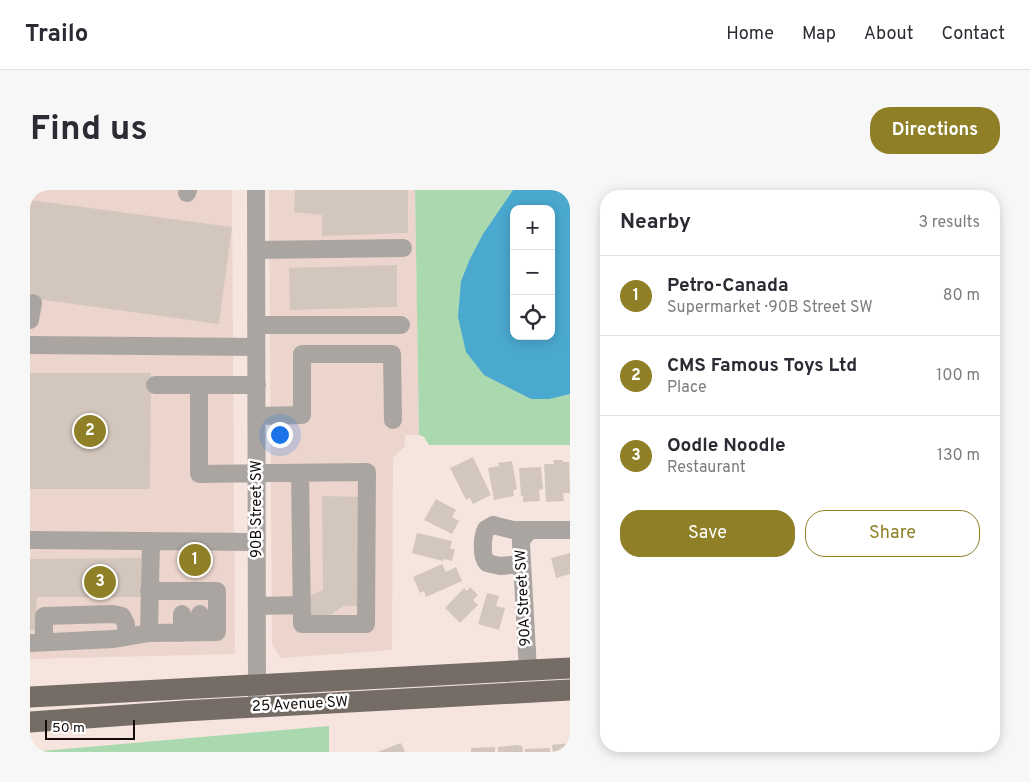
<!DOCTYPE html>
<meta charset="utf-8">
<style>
body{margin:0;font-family:Overpass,sans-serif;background:#f7f7f7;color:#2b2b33}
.controls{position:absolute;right:15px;top:15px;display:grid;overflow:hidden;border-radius:10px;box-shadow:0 2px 12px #0003}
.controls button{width:45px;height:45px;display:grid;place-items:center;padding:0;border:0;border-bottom:1px solid #e1e1e2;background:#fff;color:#2b2b33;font:25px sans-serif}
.scale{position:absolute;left:15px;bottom:12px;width:90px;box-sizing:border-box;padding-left:5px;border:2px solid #130d0b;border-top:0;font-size:14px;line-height:18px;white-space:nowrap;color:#130d0b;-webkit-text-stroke:4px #fff;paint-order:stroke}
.you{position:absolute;left:249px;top:244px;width:18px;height:18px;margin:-12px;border:4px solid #fff;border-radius:50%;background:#1a73e8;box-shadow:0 0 0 8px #1a73e833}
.badge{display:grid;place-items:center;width:32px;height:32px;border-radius:50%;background:#8f8027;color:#fff;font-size:16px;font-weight:700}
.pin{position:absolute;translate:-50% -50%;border:2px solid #fff;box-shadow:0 1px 5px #0006}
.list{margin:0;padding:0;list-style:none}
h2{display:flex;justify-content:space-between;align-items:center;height:65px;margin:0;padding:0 20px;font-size:21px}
h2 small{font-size:16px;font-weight:400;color:#7c7c81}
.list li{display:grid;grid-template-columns:32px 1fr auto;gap:15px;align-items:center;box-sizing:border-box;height:80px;padding:0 20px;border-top:1px solid #e1e1e2}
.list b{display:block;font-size:19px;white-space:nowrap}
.list p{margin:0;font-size:16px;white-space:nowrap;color:#7c7c81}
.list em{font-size:16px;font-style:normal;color:#7c7c81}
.actions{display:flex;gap:10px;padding:15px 20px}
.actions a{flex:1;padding:11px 0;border:1px solid #8f8027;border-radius:20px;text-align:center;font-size:18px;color:#8f8027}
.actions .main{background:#8f8027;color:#fff}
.icon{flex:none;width:28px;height:28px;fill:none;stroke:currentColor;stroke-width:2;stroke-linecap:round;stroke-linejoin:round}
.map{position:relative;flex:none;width:540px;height:562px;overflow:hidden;border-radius:20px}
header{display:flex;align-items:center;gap:30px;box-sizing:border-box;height:70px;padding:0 25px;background:#fff;border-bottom:1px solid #e1e1e2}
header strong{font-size:24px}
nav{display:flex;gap:28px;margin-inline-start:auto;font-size:18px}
.intro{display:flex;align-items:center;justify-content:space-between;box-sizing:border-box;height:120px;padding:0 30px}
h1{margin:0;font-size:35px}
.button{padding:12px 22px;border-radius:20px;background:#8f8027;color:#fff;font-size:18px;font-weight:700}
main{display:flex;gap:30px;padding:0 30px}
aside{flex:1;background:#fff;border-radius:20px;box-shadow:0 2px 12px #0003}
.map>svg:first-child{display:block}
.built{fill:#ecd5cc}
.green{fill:#abd9af;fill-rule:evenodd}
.water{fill:#4ba9d0;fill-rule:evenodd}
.building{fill:#d3c7bd}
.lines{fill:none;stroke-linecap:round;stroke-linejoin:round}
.minor{stroke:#aba5a1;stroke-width:18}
.major{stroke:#766c66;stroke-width:21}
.labels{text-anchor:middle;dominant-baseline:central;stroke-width:5;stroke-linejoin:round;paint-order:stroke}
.street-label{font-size:15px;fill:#130d0b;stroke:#fff}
</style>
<header>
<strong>Trailo</strong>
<nav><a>Home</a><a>Map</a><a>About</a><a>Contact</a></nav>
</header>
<div class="intro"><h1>Find us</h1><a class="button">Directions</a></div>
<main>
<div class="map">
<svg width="540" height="562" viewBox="0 0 540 562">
<rect width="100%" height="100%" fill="#f6e5df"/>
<path class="built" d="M0,0h202l3,464 -205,5z
M239,0h146l4,245h-14v11l-12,12 -1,192 -111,8 -9,-13z"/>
<path class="green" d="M385,0h155v255h-141l-5,-8 -5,-2zM484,19h37v127h-37z
M299,536v26h-299z"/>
<path class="water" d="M483,0h57v204l-21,5h-18l-47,-24 -18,-23 -8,-35 3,-36 9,-22 13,-25zM484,19h37v127h-37z"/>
<path class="building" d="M265,0h113v43l-86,3v-21l-28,-3z
M0,10l202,27 -13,97 -189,-26z
M367,75v42l-107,3 -1,-42z
M0,183h121l-1,116h-120z
M443,267l18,38 -18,9 -3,-6 -4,2 -16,-32z
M523,270h10v2h6l1,31h-7l1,8 -18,1 -2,-38h10z
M482,271l5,28 -4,1 1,6 -20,4 -6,-32 11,-2 -1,-3z
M511,277l2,22 -4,1 1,11 -17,1v-6h-2l-2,-28z
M292,306l39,1 2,109h-20l-23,17 -12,-8 -1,-18 16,-7z
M406,309l20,11 -4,7 7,4 -7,13 -28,-14z
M387,343l35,8 -2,7 5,2 -3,11 -8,-2 -1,2 -31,-8z
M148,362h34v17h-33z
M540,363v21l-14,4 -5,-20z
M111,368v39h-104l-2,33h-5v-71z
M412,374l4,8 10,-5 6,14 -36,16 -2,-6 -4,2 -7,-16z
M440,397l8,8 -5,5 5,5 -18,18 -15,-15 19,-20 3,3z
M457,403l12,3 -3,10 9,2 -6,22 -21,-6z
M371,553l4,9h-28z
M540,553v9h-17l-1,-7z
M487,555l5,1 1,6h-25v-5z
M465,557v5h-24v-4z
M520,558v4h-25v-3z"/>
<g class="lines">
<path class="minor" d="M226,0l1,507
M157,3l1,-3
M226,60l147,-2
M0,130l3,-17
M226,135h145
M0,155l226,2
M125,195h102
M169,195v89l168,-2 -1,152h-64l-2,-151
M227,226l45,-1v-61h90l1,66
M0,350l227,2
M492,374l-22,2 -13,-3c-6,-7 -5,-25 -1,-34l7,-4 20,5h57
M227,416l45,-1
M152,424v19
M170,424v18
M119,443l68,-1v-41h-68
M14,452v-26l69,-2 9,2 4,8 1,13
M0,453l84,-4 35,-6 2,-92
M498,480l-7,-126v-4l9,-10"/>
<path class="major" d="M0,507l540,-29
M0,532l154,-11 386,-21"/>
</g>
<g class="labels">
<g class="street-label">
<text transform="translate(227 319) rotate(-90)">90B Street SW</text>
<text transform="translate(494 408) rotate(-93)">90A Street SW</text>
<text transform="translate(270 515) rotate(-3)">25 Avenue SW</text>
</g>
</g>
</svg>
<div class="controls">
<button>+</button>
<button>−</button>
<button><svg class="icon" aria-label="locate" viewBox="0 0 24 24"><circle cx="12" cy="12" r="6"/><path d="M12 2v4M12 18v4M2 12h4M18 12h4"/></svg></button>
</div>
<div class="scale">50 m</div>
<div class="you"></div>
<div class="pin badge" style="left:165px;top:370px">1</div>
<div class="pin badge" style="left:60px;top:241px">2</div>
<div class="pin badge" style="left:70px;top:392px">3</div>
</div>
<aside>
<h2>Nearby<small>3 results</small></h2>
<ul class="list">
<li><span class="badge">1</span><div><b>Petro-Canada</b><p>Supermarket · 90B Street SW</p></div><em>80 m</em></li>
<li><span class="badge">2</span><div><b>CMS Famous Toys Ltd</b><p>Place</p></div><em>100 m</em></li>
<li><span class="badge">3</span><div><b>Oodle Noodle</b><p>Restaurant</p></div><em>130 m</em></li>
</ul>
<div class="actions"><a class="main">Save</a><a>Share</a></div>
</aside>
</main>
